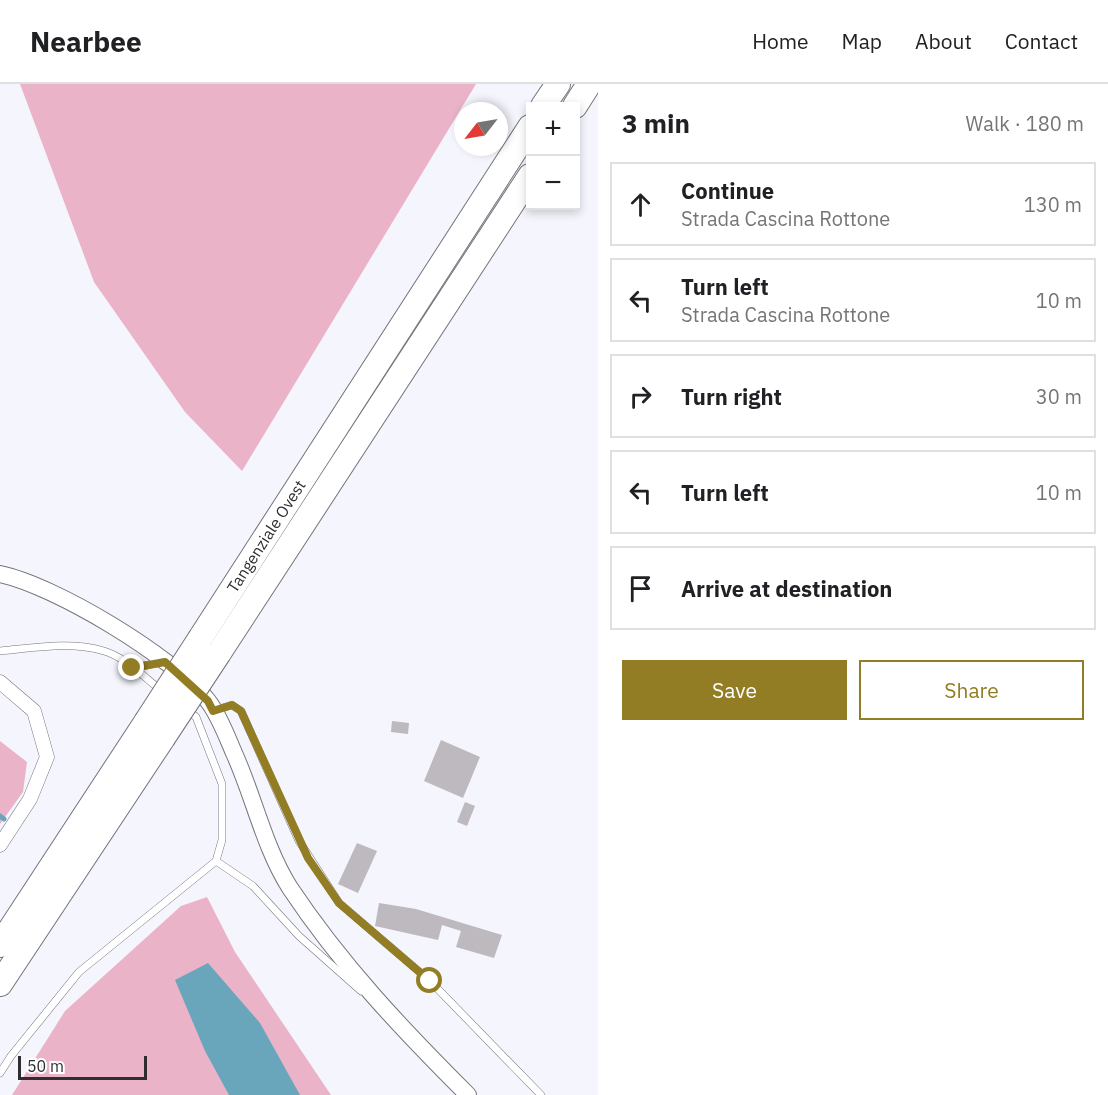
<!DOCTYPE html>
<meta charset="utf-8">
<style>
body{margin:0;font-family:"IBM Plex Sans",sans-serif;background:#f2f2f2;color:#202124}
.controls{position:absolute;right:18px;top:18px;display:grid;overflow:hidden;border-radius:0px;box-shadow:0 3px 9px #0003}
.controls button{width:54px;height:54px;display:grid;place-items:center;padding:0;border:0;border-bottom:2px solid #e0e0e0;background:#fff;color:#202124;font:30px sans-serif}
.compass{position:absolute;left:454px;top:18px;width:54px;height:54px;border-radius:50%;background:#fff;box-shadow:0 3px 9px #0003;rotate:239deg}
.scale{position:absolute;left:18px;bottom:15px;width:129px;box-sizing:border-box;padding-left:6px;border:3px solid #2e2e31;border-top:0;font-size:16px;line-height:21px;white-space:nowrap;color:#2e2e31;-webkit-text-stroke:4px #fff;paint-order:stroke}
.stop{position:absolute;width:18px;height:18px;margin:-14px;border:4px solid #937d24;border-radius:50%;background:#fff}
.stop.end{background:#937d24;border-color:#fff;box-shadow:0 2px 6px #0008}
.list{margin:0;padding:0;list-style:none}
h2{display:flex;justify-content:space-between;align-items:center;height:78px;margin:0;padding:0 24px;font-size:26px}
h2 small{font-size:20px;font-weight:400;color:#757577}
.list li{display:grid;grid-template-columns:39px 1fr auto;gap:18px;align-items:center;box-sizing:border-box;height:84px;margin:0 12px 12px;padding:0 12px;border:2px solid #e0e0e0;border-radius:0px}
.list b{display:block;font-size:22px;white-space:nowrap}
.list p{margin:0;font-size:20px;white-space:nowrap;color:#757577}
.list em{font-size:20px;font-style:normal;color:#757577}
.actions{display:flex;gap:12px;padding:18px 24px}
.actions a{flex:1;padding:14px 0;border:2px solid #937d24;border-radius:0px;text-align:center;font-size:21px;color:#937d24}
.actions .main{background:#937d24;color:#fff}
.icon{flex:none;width:33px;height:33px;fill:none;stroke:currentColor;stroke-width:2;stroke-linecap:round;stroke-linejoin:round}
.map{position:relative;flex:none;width:598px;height:1011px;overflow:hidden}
header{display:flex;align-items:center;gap:36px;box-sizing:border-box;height:84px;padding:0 30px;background:#fff;border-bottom:2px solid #e0e0e0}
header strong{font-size:28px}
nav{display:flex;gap:33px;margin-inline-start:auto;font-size:21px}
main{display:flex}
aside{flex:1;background:#fff}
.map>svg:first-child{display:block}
.forest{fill:#ebb3c7}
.water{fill:#69a6bc}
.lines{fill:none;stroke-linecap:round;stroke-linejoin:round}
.stream{stroke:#69a6bc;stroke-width:5}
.building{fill:#beb8bf}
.service-casing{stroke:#74737b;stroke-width:8}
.minor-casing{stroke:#74737b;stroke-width:15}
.tertiary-casing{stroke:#74737b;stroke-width:18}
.motorway-casing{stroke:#74737b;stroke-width:26}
.service{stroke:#fff;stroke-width:7}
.minor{stroke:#fff;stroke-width:14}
.tertiary{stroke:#fff;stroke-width:16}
.motorway{stroke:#fff;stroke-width:24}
.motorway-bridge-casing{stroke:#74737b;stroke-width:26;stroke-linecap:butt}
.motorway-bridge{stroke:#fff;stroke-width:24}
.route{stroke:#937d24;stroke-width:8}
.labels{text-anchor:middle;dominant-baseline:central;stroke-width:4.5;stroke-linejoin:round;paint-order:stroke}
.street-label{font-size:16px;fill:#2e2e31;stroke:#fff}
</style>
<header>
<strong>Nearbee</strong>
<nav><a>Home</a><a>Map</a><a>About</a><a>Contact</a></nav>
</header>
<main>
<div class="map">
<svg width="598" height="1011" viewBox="0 0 598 1011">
<rect width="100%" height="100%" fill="#f5f5fd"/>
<path class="forest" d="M20,0h456l-234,387 -57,-59 -91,-130z
M0,657l27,21 -4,30 -23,32z
M207,813l28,55 96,143h-319l53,-84 116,-105z"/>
<path class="water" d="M208,879l52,60 40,72h-71l-24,-44 -30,-71z"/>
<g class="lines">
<path class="stream" d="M0,732l4,3"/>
</g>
<path class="building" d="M392,637l17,2 -1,11 -17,-2z
M441,656l39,17 -17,41 -39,-17z
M465,718l10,4 -8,20 -10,-4z
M357,759l20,8 -19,42 -20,-9z
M379,819l37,6 86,26 -8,23 -38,-11 5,-16 -19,-6 -4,15 -63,-14z"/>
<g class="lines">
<defs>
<path id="service" d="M0,567c34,-3 70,-10 104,0 21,6 41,27 58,40
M133,584l29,-6
M216,626l16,-5 9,6 58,130 40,62 91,78 111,114
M216,777l37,25 46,50 62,55
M0,989l11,-17 68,-84 137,-111 6,-21v-56l-26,-67 -9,-7"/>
<path id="minor" d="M0,598l34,29 13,46 -17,42 -30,46"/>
<path id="tertiary" d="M0,490c54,11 174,83 208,127 11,14 19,36 26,52 20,44 30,94 56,135 52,78 112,141 178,207"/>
<g id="motorway">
<path d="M543,22l15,-22"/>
<path d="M575,22l14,-22"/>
<path id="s1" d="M201,553l329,-510"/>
<path d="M219,569l311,-477"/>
<path d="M0,861l146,-223"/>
<path d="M0,900l163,-246"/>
</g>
</defs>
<use href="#service" class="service-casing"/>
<use href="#minor" class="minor-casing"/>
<use href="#tertiary" class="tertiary-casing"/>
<use href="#motorway" class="motorway-casing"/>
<use href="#service" class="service"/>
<use href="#minor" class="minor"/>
<use href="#tertiary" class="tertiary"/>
<use href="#motorway" class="motorway"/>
<defs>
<path id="motorway-bridge" d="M146,638l55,-85
M163,654l56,-85"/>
</defs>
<use href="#motorway-bridge" class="motorway-bridge-casing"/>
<use href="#motorway-bridge" class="motorway-bridge"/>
</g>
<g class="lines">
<path class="route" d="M132,584l33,-6 43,39 5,10 19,-6 9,6 67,147 31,45 91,78"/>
</g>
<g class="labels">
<g class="street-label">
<text stroke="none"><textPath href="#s1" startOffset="120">Tangenziale Ovest</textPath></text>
</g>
</g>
</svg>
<div class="controls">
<button>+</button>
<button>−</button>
</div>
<svg class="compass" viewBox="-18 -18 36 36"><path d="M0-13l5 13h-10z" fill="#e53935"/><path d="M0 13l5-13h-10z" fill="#757577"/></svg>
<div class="scale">50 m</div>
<div class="stop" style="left:430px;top:897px"></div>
<div class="stop end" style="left:132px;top:584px"></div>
</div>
<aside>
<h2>3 min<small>Walk · 180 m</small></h2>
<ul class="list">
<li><svg class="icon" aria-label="ahead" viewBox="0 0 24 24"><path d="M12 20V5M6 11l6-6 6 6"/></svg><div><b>Continue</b><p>Strada Cascina Rottone</p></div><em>130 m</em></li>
<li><svg class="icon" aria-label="left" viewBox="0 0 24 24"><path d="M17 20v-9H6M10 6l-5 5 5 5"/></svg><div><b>Turn left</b><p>Strada Cascina Rottone</p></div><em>10 m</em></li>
<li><svg class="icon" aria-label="right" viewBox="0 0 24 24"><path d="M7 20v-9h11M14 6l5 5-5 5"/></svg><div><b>Turn right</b></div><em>30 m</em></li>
<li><svg class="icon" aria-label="left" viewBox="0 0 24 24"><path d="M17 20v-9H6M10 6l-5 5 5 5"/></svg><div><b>Turn left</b></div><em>10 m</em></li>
<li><svg class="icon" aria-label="arrive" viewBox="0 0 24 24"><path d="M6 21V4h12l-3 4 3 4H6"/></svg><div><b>Arrive at destination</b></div></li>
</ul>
<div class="actions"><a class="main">Save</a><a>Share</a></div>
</aside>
</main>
